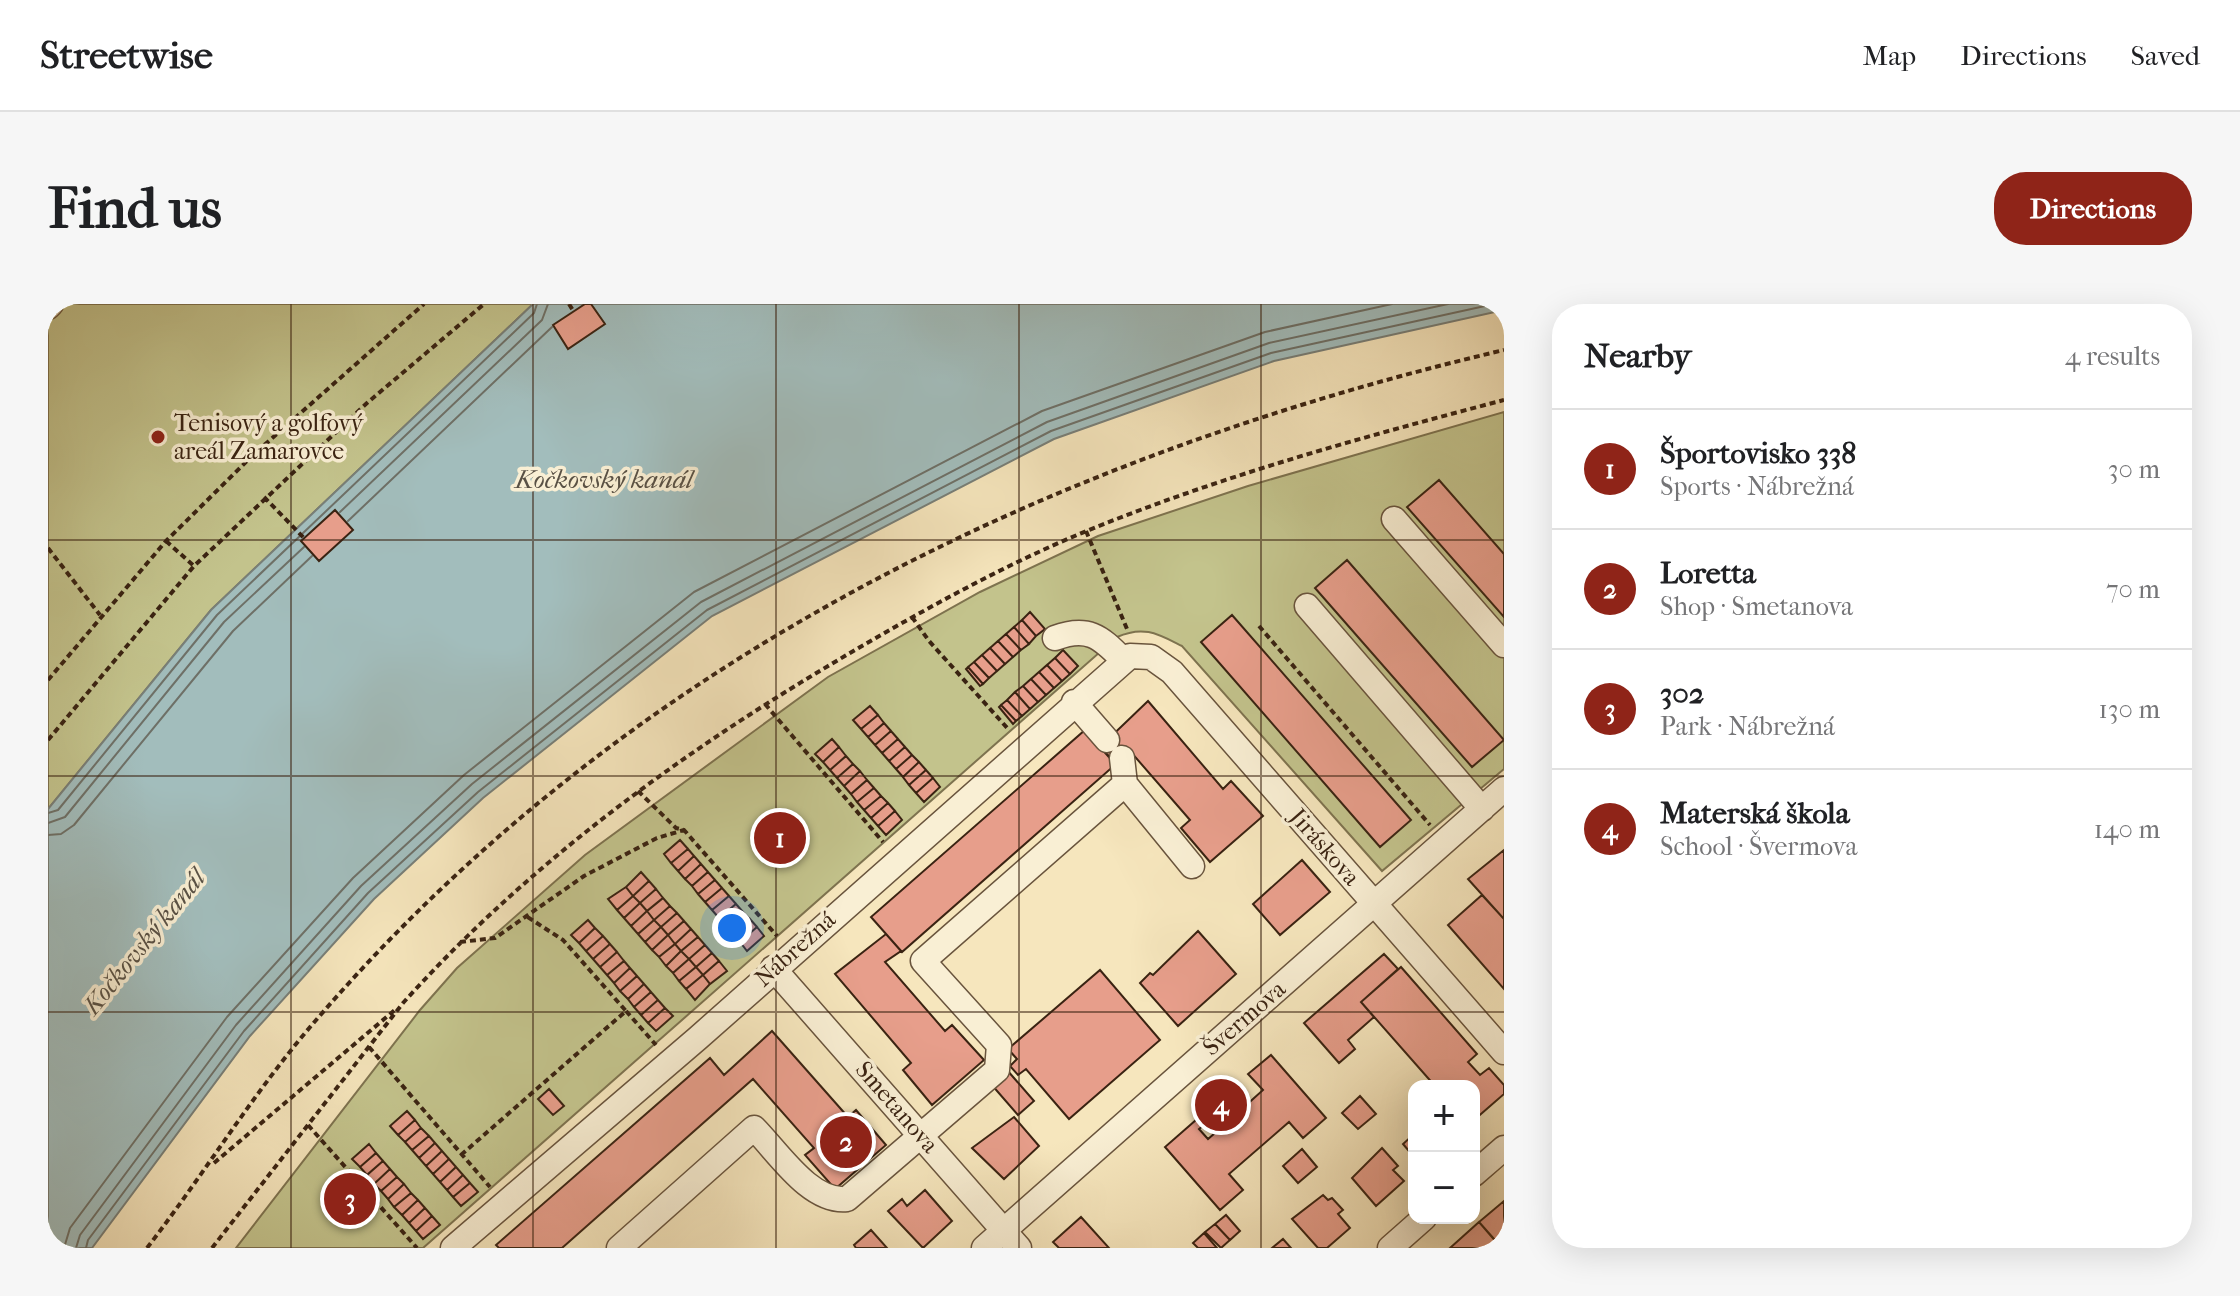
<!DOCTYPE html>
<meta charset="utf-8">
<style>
body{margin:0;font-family:"IM FELL French Canon",serif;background:#f6f6f6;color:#202124}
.controls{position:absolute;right:24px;bottom:24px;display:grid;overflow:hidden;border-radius:16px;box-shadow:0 8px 32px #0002}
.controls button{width:72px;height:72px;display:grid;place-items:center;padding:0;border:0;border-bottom:2px solid #e0e0e0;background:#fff;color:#202124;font:40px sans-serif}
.you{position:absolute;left:684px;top:624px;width:28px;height:28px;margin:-20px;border:6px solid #fff;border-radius:50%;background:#1a73e8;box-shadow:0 0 0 12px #1a73e833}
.badge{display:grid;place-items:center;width:52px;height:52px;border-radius:50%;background:#8f2418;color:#fff;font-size:26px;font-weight:700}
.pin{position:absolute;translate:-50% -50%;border:4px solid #fff;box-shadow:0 2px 8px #0006}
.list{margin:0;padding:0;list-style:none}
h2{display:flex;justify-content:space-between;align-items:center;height:104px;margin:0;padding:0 32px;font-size:34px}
h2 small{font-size:26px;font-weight:400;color:#757577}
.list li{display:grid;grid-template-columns:52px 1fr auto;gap:24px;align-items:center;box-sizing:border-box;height:120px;padding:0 32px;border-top:2px solid #e0e0e0}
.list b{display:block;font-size:30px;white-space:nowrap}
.list p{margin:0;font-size:26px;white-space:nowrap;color:#757577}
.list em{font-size:26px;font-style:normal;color:#757577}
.map{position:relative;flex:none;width:1456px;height:944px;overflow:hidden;border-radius:32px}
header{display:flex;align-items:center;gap:48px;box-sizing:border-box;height:112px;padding:0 40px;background:#fff;border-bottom:2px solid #e0e0e0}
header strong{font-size:38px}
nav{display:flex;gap:44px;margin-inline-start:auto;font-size:28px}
.intro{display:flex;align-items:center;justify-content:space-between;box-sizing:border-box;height:192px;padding:0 48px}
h1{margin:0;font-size:56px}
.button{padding:20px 36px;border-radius:32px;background:#8f2418;color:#fff;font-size:28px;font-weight:700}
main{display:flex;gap:48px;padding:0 48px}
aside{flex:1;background:#fff;border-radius:32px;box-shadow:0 8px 32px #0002}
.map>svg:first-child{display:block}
.green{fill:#c3c38c;stroke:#7e734f;stroke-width:2}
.water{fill:#a2bdbc;stroke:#787f78;stroke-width:2}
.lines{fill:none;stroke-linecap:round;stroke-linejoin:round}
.shore{stroke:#6e7067;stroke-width:2}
.building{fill:#e79e8b;stroke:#3a2312;stroke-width:2}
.minor-casing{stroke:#69543d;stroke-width:27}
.path{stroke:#3a2312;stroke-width:4;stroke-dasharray:6 4;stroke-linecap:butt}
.minor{stroke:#f9efd4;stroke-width:24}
.grid{fill:none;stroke:#3a2312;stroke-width:2;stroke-opacity:0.55}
.poi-dot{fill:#8f2418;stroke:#f9efd4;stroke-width:3}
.labels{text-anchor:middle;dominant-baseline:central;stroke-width:7;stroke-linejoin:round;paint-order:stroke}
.poi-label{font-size:24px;fill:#3a2312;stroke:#f9efd4;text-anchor:start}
.street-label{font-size:24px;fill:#3a2312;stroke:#f9efd4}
.water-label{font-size:26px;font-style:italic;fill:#595145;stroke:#f9efd4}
</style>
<header>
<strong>Streetwise</strong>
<nav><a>Map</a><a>Directions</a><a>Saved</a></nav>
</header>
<div class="intro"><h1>Find us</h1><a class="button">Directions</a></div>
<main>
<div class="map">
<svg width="1456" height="944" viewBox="0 0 1456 944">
<rect width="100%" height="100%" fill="#f6e6bd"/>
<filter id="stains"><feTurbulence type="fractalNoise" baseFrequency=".0025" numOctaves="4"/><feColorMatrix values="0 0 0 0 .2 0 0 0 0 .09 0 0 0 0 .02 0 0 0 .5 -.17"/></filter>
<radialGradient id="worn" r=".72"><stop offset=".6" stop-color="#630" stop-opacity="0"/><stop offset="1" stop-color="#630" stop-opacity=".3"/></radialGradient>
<path class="green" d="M0,0h485l-322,306 -163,199z
M1456,108v357l-122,102 -200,-225c-24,-12 -38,-21 -65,-9l-694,611h-187l184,-238 37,-42 128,-113 243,-178 152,-85 118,-56 150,-50z"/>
<path class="water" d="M485,0h971v6l-230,51 -220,78 -342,177 -229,182 -109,101 -124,137 -158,212h-44v-439l163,-199z"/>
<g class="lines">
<path class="shore" d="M292,208l202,-192 6,-16
M300,217l204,-194
M0,509l10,-3 159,-195 317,-302 3,-9
M0,519l17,-6 159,-195 80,-75
M0,531l13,-1 13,-9 159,-194 79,-75
M16,944l6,-20 157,-211 126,-139 111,-103 230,-183 348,-181 223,-79 127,-28
M28,944l4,-13 156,-210 125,-139 111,-102 229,-182 346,-180 222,-79 179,-39
M38,944l2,-8 156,-209 124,-138 110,-101 229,-182 344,-179 220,-78 223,-49"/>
</g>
<path class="building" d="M537,0h6l14,20 -37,25 -15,-24z
M1391,176l65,74v63l-97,-110z
M287,206l18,20 -34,31 -18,-20z
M1299,256l157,180 -32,27 -157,-179z
M982,308l15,17 -9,7 -14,-16z
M1184,311l179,205 -31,27 -179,-205z
M974,316l14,16 -7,8 -15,-17z
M966,323l15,17 -8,6 -15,-16z
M958,330l15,16 -8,7 -15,-16z
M950,337l15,16 -8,7 -15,-16z
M942,344l15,16 -8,7 -15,-16z
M1015,346l15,16 -8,8 -15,-16z
M934,351l15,16 -8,7 -15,-16z
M1007,354l15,16 -8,7 -15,-16z
M926,358l15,16 -6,6 -15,-17z
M999,361l15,16 -8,7 -15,-16z
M920,363l15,17 -3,2 -14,-17z
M991,368l15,16 -8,7 -15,-16z
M983,375l15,16 -8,7 -15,-16z
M975,382l15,16 -8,7 -15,-17z
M967,388l15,17 -8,7 -15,-16z
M959,396l15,16 -6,5 -15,-16z
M1100,397l75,88 8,-8 32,35 -53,46 -29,-34 9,-8 -60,-69 -15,13 -15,-17z
M953,401l15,16 -3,3 -14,-17z
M822,402l8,9 -17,14 -8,-9z
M830,411l6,8 -16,14 -7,-8z
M836,419l7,8 -16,14 -7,-8z
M1037,426l31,34 -214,188 -31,-35z
M843,427l7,8 -16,14 -7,-8z
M784,435l7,8 -16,15 -8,-8z
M850,435l7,8 -16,14 -7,-8z
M791,443l7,9 -16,14 -7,-8z
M857,443l7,8 -16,14 -7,-8z
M864,451l7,7 -16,15 -7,-8z
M798,452l7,8 -16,14 -7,-8z
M871,458l7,8 -17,15 -6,-8z
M805,460l7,7 -16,15 -7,-8z
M878,466l7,8 -17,15 -7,-8z
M812,467l7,9 -16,14 -7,-8z
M885,474l7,9 -16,15 -8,-9z
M819,476l7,8 -17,14 -6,-8z
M826,484l7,8 -17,14 -7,-8z
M833,492l7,7 -17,15 -7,-8z
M840,499l7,8 -17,15 -7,-8z
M847,507l7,9 -16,15 -8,-9z
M632,536l8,9 -17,14 -7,-9z
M640,545l6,7 -16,15 -7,-8z
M1456,546v69l-36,-40z
M646,552l7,8 -16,15 -7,-8z
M1254,556l28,32 -50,43 -27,-31z
M653,560l7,8 -16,14 -7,-7z
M593,568l8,9 -16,15 -7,-9z
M660,568l7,8 -17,14 -6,-8z
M667,576l7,8 -17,14 -7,-8z
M601,577l7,8 -16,14 -7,-7z
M578,583l7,9 -16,14 -9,-11z
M674,584l7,8 -17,14 -7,-8z
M608,585l7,9 -16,13 -7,-8z
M1434,591l22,24v70l-56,-64z
M585,592l7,7 -16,15 -7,-8z
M681,592l7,8 -17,14 -7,-8z
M615,594l7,8 -16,14 -7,-9z
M592,599l7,8 -16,15 -7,-8z
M688,600l7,8 -17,14 -7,-8z
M622,602l7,7 -16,14 -7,-7z
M599,607l7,9 -16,14 -7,-8z
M695,608l7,7 -17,16 -7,-9z
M629,609l7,8 -16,14 -7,-8z
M702,615l7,8 -17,15 -7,-7z
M540,616l7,8 -16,15 -8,-8z
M606,616l7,7 -16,15 -7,-8z
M636,617l7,8 -16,15 -7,-9z
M613,623l7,8 -16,15 -7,-8z
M709,623l7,9 -17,15 -7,-9z
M547,624l8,8 -17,15 -7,-8z
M643,625l7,8 -17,14 -6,-7z
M1150,627l38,43 -58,52 -38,-43 10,-10 3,2z
M838,630l15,17 -16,11 60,69 7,-6 32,35 -52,45 -29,-35 8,-7 -76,-89z
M620,631l7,9 -16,13 -7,-7z
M555,632l7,8 -17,15 -7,-8z
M650,633l7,8 -16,14 -8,-8z
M562,640l7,8 -17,15 -7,-8z
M627,640l6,7 -15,15 -7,-9z
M657,641l7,8 -16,14 -7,-8z
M633,647l8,8 -16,14 -7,-7z
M569,648l7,9 -17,14 -7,-8z
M664,649l7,8 -16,14 -7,-8z
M1336,650l14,15 -37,33 13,15 -26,23 7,9 -16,14 -35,-40z
M641,655l7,8 -17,14 -6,-8z
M576,657l6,7 -16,15 -7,-8z
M671,657l8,10 -17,13 -7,-9z
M648,663l7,8 -17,14 -7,-8z
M1353,663l76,87 -9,8 12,13 9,-7 15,17v9l-30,26v-34h-26l-3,-4 -10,4 -74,-84z
M582,664l7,8 -17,15 -6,-8z
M1052,666l60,70 -91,79 -43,-50 -8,6 -8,-9 7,-7 -9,-10z
M655,671l7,9 -15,16 -9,-11z
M589,672l7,8 -16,15 -8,-8z
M596,680l7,8 -17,15 -6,-8z
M603,688l7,8 -17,15 -7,-8z
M610,696l7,8 -17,15 -7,-8z
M617,704l8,8 -17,15 -8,-8z
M724,727l76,86 8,-7 30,35 -51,44 -30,-34 9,-7 -61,-69 -191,169h-63l-3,-3 214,-187 14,17z
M1223,751l55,63 -23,20 -14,-16 -60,52 14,16 -23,20 -55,-63 39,-34 6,7 -11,9 9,10 14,-12 -5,-6 21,-19 5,6 20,-18 -15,-16z
M959,766l27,31 -16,14 -27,-31z
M501,785l15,17 -11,9 -15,-16z
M1312,792l16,18 -18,15 -16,-16z
M359,807l8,9 -17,15 -8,-9z
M966,813l25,29 -35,33 -32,-31z
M367,816l6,8 -16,14 -7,-7z
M373,824l8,8 -17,14 -7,-8z
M1366,830v23l-11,-13z
M381,832l6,7 -16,15 -7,-8z
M387,839l7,8 -16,15 -7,-8z
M321,840l7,9 -16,14 -8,-8z
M1334,844l16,18 -5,4 11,11 -28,25 -24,-28z
M1254,845l15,18 -19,16 -15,-17z
M394,847l7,8 -16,15 -7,-8z
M328,849l7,8 -16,14 -7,-8z
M401,855l7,8 -16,15 -7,-8z
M335,857l7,8 -16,15 -7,-9z
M408,863l7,8 -16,15 -7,-8z
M342,865l7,8 -16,14 -7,-7z
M415,871l7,8 -17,14 -6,-7z
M349,873l7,7 -16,15 -7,-8z
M422,879l8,9 -17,14 -8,-9z
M356,880l7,9 -17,14 -6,-8z
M877,886l27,31 -29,27 -35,-37 14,-12 5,7z
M363,889l7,7 -16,15 -8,-8z
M1275,891l5,5 4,-2 11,12 -5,4 12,14 -23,20h-9l-26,-29z
M370,896l7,8 -16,15 -7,-8z
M1456,897v47h-2l-23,-26z
M377,904l7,8 -16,15 -7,-8z
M1178,911l14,16 -10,9 -15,-16z
M384,912l8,9 -17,14 -7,-8z
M1033,913l28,31h-50l-6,-6z
M1431,918l19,22 -5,4h-43z
M1167,920l15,16 -9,8 -16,-16z
M823,926l16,18h-31l-2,-3z
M1156,929l13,15h-19l-5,-5z
M1235,935l8,9h-19z"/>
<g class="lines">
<defs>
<path id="minor" d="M0,3l3,-3
M1346,215l110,126
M1259,302l175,203
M1007,334c32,-12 45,-2 67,21
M1026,398l33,38
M1077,480l67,82
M725,664l246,280
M1426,870l30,-26
M405,944l245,-210 432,-382 21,1 21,15 332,380
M571,944l135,-120c24,24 56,75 93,71l150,-129 2,-25 -76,-84 202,-177 -3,-26
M936,944l520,-459
M1342,944l34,-30"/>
</defs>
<use href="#minor" class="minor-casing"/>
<path class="path" d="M521,0l5,8
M216,193l40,41
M1038,227l41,98
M118,237l28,25
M0,244l52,67
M864,313l17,24 80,89
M1211,322l171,199
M0,376l118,-139 87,-86 171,-151
M717,400l118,138
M0,436l146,-174 173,-163 117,-99
M590,487l38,37 8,2 93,106
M412,638l35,-4 89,-62 73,-38 27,-8
M578,707l30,34
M321,743l121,140
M260,821l109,123
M413,851l165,-144 -63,-71 -37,-24
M166,859l182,-154
M99,944c58,-75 108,-158 170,-229 310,-359 732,-562 1187,-669
M164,944l191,-245c128,-142 283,-254 447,-350 77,-45 156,-89 239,-123 135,-55 274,-93 415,-130"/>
<use href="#minor" class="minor"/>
</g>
<path class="grid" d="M243,0v944M485,0v944M728,0v944M971,0v944M1213,0v944M0,236h1456M0,472h1456M0,708h1456"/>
<circle class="poi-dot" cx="110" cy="133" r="8"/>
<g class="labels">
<g class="poi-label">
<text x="126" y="119">Tenisový a golfový<tspan x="126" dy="28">areál Zamarovce</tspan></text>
</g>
<g class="street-label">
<text transform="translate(1277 543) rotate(49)">Jiráskova</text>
<text transform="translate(747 645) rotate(-42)">Nábrežná</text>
<text transform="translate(1196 714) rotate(-41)">Švermova</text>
<text transform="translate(849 803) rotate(49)">Smetanova</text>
</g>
<g class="water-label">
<text x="556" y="175">Kočkovský kanál</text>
<text transform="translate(96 638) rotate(-51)">Kočkovský kanál</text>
</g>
</g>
<rect width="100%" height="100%" filter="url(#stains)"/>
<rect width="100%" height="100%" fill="url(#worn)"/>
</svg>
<div class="controls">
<button>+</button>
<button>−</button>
</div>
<div class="you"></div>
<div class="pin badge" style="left:732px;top:534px">1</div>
<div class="pin badge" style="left:798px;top:838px">2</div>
<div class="pin badge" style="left:302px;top:895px">3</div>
<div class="pin badge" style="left:1173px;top:801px">4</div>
</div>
<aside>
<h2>Nearby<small>4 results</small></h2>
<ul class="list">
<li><span class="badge">1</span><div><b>Športovisko 338</b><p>Sports · Nábrežná</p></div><em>30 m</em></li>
<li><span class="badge">2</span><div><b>Loretta</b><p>Shop · Smetanova</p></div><em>70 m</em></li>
<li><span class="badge">3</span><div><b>302</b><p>Park · Nábrežná</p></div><em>130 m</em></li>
<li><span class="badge">4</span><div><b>Materská škola</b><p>School · Švermova</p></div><em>140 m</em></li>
</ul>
</aside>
</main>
